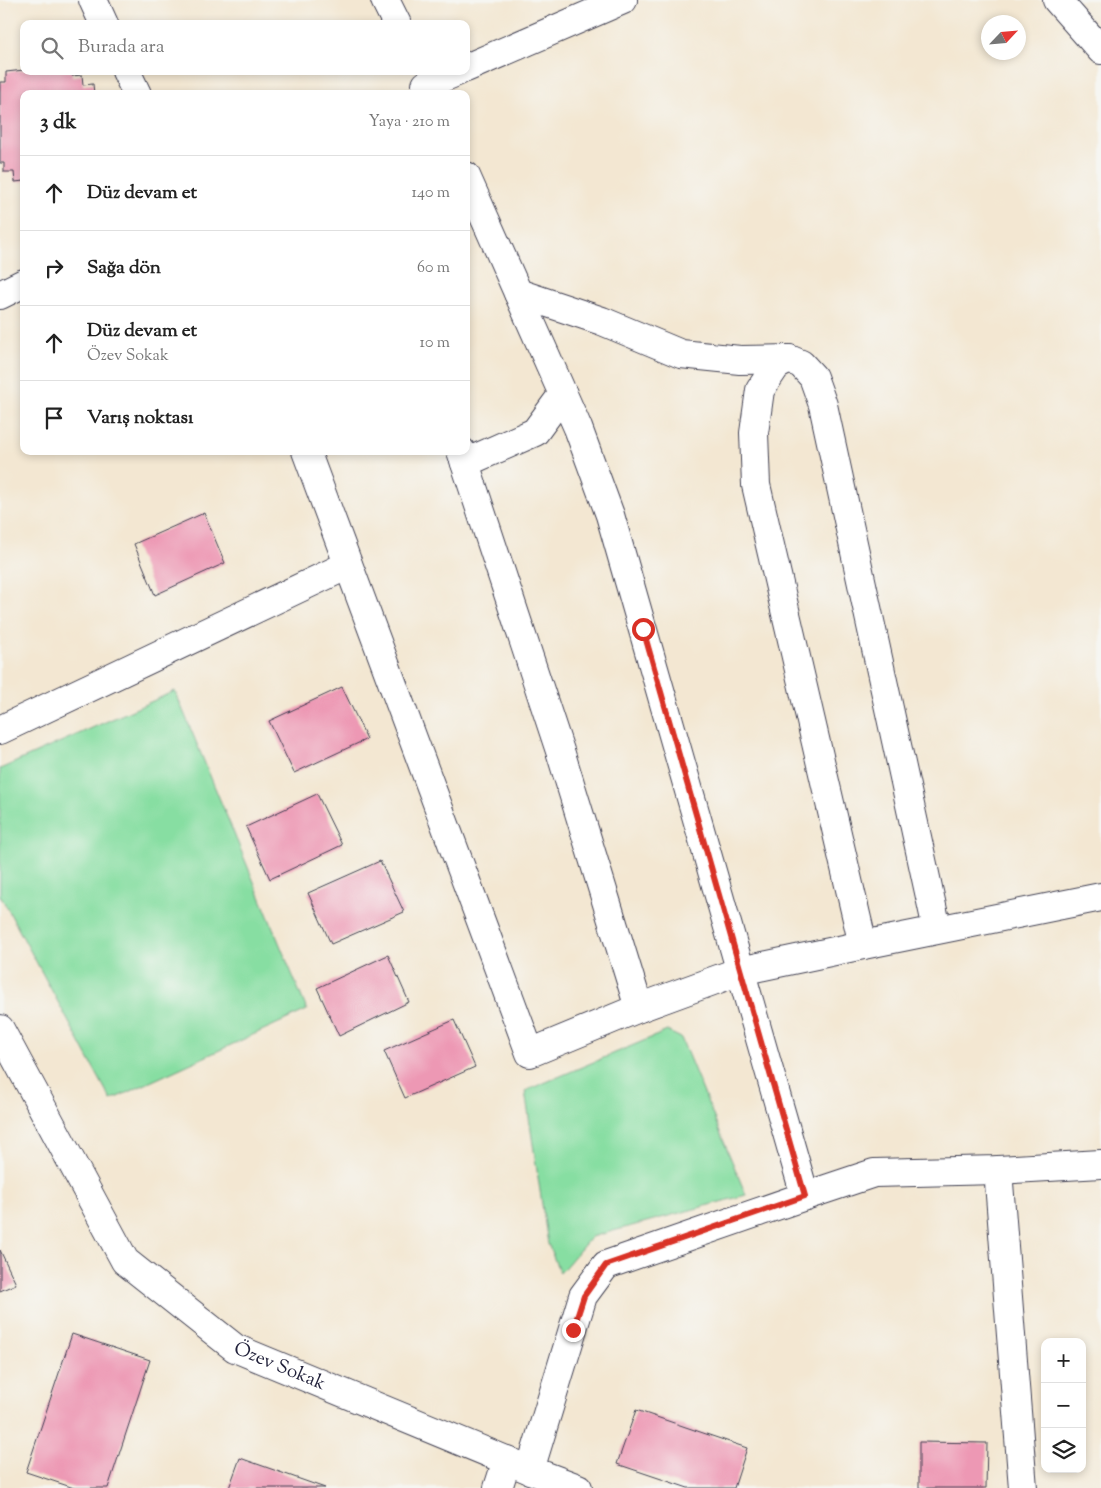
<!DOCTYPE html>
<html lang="tr">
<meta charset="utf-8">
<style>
body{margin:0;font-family:"Sorts Mill Goudy",serif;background:#f6f6f6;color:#222}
.controls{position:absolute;right:15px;bottom:15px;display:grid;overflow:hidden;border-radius:10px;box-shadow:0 2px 8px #0003}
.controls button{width:45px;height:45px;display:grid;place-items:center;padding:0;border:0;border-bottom:1px solid #e0e0e0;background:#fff;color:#222;font:25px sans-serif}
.compass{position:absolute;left:981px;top:15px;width:45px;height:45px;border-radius:50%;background:#fff;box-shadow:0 2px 8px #0003;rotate:64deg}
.stop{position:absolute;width:15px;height:15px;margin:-11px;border:4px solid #d93025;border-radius:50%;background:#fff}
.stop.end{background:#d93025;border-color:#fff;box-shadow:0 1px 5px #0008}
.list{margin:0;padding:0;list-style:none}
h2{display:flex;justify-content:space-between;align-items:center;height:65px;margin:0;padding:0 20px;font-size:21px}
h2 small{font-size:16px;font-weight:400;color:#767676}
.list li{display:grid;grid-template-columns:32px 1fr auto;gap:15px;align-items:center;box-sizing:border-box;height:75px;padding:0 20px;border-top:1px solid #e0e0e0}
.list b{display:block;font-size:19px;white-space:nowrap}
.list p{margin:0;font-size:16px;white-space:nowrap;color:#767676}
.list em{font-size:16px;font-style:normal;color:#767676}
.icon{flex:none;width:28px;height:28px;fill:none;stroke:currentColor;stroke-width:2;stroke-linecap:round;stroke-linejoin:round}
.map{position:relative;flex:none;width:1101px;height:1488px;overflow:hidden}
.search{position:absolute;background:#fff;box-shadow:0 2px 8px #0003;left:20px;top:20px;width:450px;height:55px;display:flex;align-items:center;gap:12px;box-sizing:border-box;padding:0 18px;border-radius:10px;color:#767676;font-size:19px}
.panel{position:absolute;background:#fff;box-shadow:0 2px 8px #0003;left:20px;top:90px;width:450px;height:365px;border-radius:10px}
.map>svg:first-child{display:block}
.green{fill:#87dea2;stroke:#54806e}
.building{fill:#ed98b4}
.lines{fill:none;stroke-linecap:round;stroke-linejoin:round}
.street-casing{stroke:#414052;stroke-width:30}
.street{stroke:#fff;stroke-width:28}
.route{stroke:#d93025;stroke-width:6}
.labels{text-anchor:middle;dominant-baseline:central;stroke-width:4.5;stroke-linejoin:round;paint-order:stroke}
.street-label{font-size:19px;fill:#22223b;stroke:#f6f6f2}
</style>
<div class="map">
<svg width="1101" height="1488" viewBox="0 0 1101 1488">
<rect width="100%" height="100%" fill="#f6f6f2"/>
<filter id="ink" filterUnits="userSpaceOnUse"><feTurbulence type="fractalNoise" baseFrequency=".02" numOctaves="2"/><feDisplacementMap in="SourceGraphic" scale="10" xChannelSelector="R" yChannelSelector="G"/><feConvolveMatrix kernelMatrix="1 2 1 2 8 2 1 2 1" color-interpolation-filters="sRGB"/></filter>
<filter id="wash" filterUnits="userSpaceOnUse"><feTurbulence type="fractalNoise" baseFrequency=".0096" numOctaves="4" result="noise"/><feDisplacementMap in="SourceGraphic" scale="20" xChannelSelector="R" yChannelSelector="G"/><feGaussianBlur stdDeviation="1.12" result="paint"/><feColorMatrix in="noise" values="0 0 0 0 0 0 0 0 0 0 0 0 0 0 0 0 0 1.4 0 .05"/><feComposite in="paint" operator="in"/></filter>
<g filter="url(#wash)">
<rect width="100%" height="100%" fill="#f3e7d2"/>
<path class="green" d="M175,691l132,319 -196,90 -111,-205v-126z
M667,1031l14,7 65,157 -155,42 -31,36 -12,-29 -23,-153z"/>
<g id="blocks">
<path class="building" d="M24,70l48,1v5l10,-1 1,10 10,-1 1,10h-70v87l-9,1 -1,-10h-10v-9h-4v-81h6v-10z
M204,513l21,50 -70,32 -21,-51z
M342,687l25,52 -73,34 -25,-52z
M317,794l25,51 -72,34 -24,-52z
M380,861l24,51 -73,32 -23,-51z
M388,955l21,47 -70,34 -22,-48z
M454,1020l21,47 -70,31 -21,-47z
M0,1250l16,34 -16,7z
M72,1334l78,26 -42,128h-34l-48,-16z
M636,1410l111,38 -13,40h-46l-71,-24z
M919,1442l68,1 -1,45h-67z
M240,1458l85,30h-96z"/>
</g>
</g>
<g filter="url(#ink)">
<use href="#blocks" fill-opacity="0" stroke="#414052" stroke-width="1"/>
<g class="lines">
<defs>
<g id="street">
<path d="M93,0l11,24"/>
<path d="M385,0l12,24"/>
<path d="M1057,0l44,50"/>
<path d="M466,68l157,-68"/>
<path d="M126,71l11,23"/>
<path d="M426,85l33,-14"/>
<path d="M518,293l84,28 79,33 59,6 49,-1 12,5 12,13 10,28 114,524"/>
<path d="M0,295l24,-12"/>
<path d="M789,359l-13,7 -16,24 -6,43 2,52 107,460"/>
<path d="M306,451l224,602 109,-45 101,-37 123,-26 238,-48"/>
<path d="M461,451l100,303 78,254"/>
<path d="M465,463l70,-31 28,-38"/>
<path d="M0,730l348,-165"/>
<path id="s1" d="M0,1029l125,232 110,87 295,122 53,-174 23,-31 199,-69 -195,-681 -32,-87 -112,-252"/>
<path d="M998,1170l25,318"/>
<path d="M805,1196l69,-23 124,-3 103,-6"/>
<path d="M530,1470l48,18"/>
<path d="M498,1488l9,-28"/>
</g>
</defs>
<use href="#street" class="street-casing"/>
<use href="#street" class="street"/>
</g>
</g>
<g class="lines" filter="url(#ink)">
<path class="route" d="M573,1330l11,-34 22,-31 199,-69 -162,-567"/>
</g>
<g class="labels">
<g class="street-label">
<text stroke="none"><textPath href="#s1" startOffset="452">Özev Sokak</textPath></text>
</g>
</g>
</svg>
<div class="controls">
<button>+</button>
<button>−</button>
<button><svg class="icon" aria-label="layers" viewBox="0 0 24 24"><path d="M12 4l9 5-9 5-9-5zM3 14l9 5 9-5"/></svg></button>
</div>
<svg class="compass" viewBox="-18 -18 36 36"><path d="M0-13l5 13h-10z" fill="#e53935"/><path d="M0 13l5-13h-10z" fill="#767676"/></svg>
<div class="stop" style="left:643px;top:629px"></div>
<div class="stop end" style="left:573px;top:1330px"></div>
<div class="search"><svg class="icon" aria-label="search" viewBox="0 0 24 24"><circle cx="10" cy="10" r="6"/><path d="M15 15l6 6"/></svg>Burada ara</div>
<section class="panel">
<h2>3 dk<small>Yaya · 210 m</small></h2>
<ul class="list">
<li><svg class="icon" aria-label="ahead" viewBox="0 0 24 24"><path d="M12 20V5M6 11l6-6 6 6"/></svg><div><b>Düz devam et</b></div><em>140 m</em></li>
<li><svg class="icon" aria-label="right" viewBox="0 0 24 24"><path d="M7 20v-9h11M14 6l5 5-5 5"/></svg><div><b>Sağa dön</b></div><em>60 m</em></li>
<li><svg class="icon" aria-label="ahead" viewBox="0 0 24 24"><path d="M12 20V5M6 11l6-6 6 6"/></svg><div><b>Düz devam et</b><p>Özev Sokak</p></div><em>10 m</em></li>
<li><svg class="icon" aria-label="arrive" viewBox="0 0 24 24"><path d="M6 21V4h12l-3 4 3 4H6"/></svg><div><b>Varış noktası</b></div></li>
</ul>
</section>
</div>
